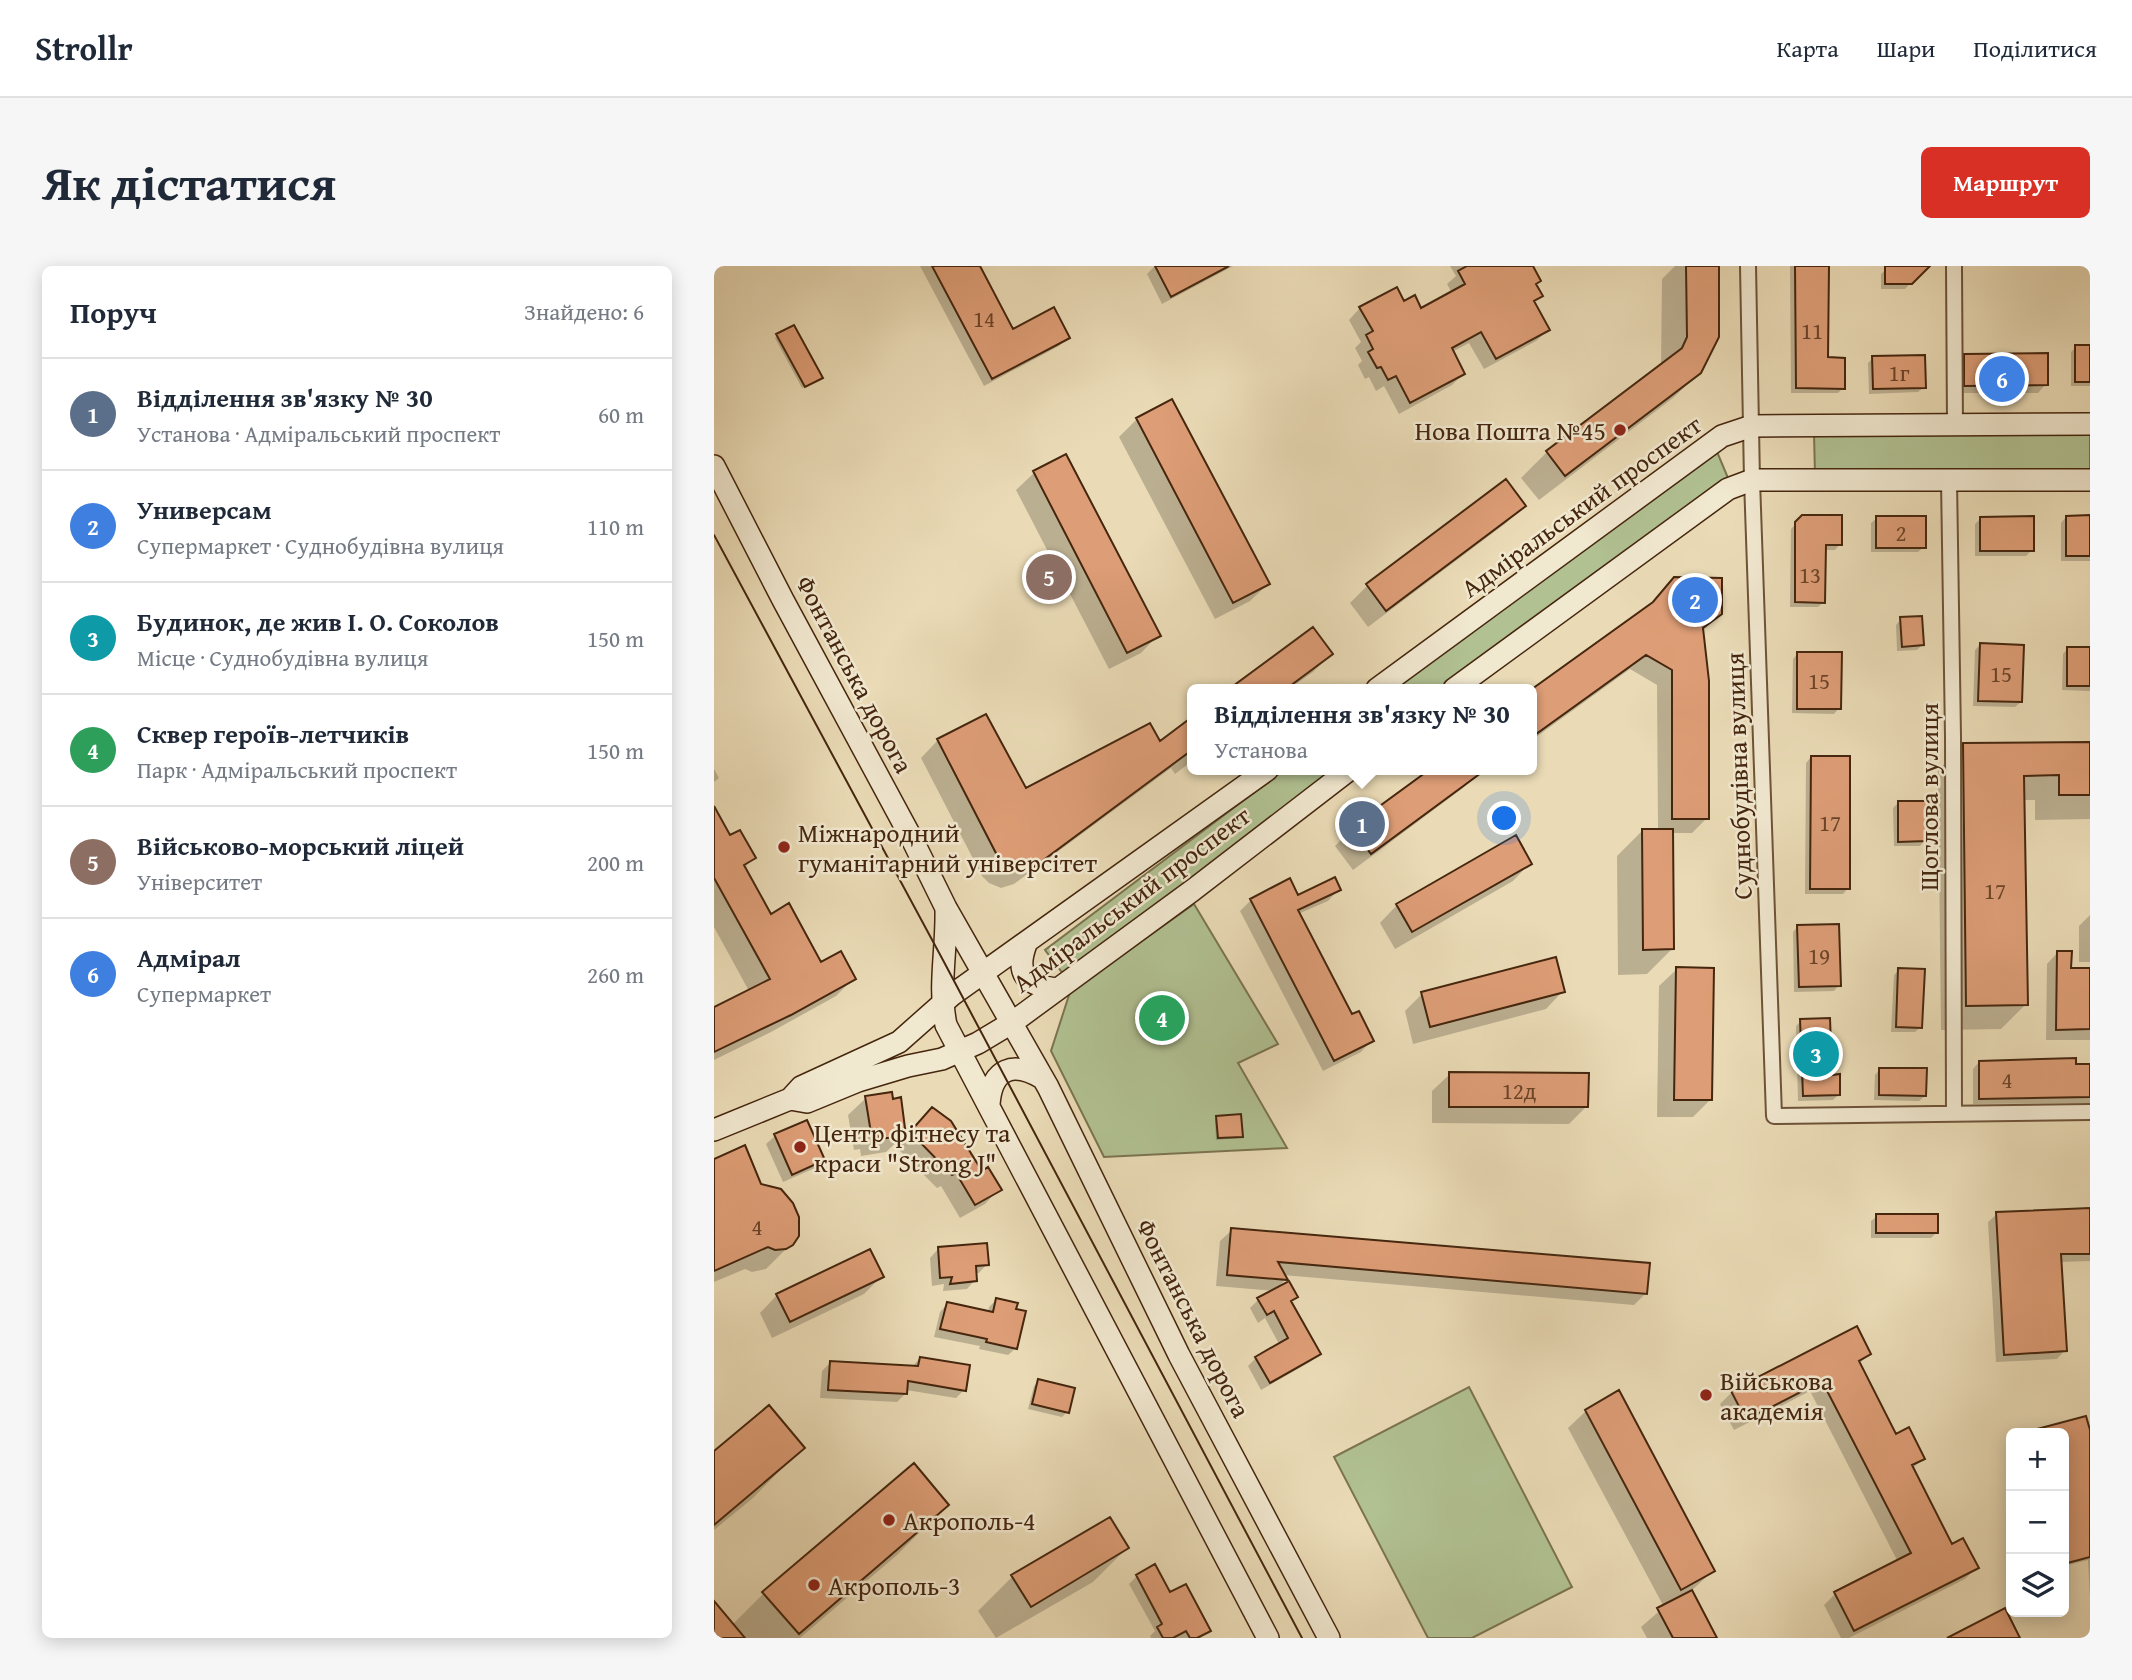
<!DOCTYPE html>
<html lang="uk">
<meta charset="utf-8">
<style>
body{margin:0;font-family:"Gentium Book Plus",serif;background:#f6f6f7;color:#1f2937}
.controls{position:absolute;right:21px;bottom:21px;display:grid;overflow:hidden;border-radius:10px;box-shadow:0 4px 18px #0003}
.controls button{width:63px;height:63px;display:grid;place-items:center;padding:0;border:0;border-bottom:2px solid #e0e1e3;background:#fff;color:#1f2937;font:35px sans-serif}
.you{position:absolute;left:791px;top:553px;width:24px;height:24px;margin:-18px;border:5px solid #fff;border-radius:50%;background:#1a73e8;box-shadow:0 0 0 10px #1a73e833}
.badge{display:grid;place-items:center;width:46px;height:46px;border-radius:50%;background:#d93025;color:#fff;font-size:23px;font-weight:700}
.pin{position:absolute;translate:-50% -50%;border:4px solid #fff;box-shadow:0 2px 7px #0006}
.popup{position:absolute;left:473px;top:418px;width:350px;height:91px;box-sizing:border-box;display:grid;place-content:center;border-radius:10px;background:#fff;filter:drop-shadow(0 2px 5px #0005);font-size:23px;white-space:nowrap;color:#747a83}
.popup b{font-size:26px;color:#1f2937}
.popup::after{content:'';position:absolute;left:50%;top:100%;margin-left:-14px;border:14px solid transparent;border-top-color:#fff}
.list{margin:0;padding:0;list-style:none}
h2{display:flex;justify-content:space-between;align-items:center;height:91px;margin:0;padding:0 28px;font-size:30px}
h2 small{font-size:23px;font-weight:400;color:#747a83}
.list li{display:grid;grid-template-columns:46px 1fr auto;gap:21px;align-items:center;box-sizing:border-box;height:112px;padding:0 28px;border-top:2px solid #e0e1e3}
.list b{display:block;font-size:26px;white-space:nowrap}
.list p{margin:0;font-size:23px;white-space:nowrap;color:#747a83}
.list em{font-size:23px;font-style:normal;color:#747a83}
.icon{flex:none;width:38px;height:38px;fill:none;stroke:currentColor;stroke-width:2;stroke-linecap:round;stroke-linejoin:round}
.map{position:relative;flex:none;width:1376px;height:1372px;overflow:hidden;border-radius:10px}
header{display:flex;align-items:center;gap:42px;box-sizing:border-box;height:98px;padding:0 35px;background:#fff;border-bottom:2px solid #e0e1e3}
header strong{font-size:33px}
nav{display:flex;gap:38px;margin-inline-start:auto;font-size:24px}
.intro{display:flex;align-items:center;justify-content:space-between;box-sizing:border-box;height:168px;padding:0 42px}
h1{margin:0;font-size:49px}
.button{padding:18px 32px;border-radius:10px;background:#d93025;color:#fff;font-size:24px;font-weight:700}
main{display:flex;gap:42px;padding:0 42px}
aside{flex:1;background:#fff;border-radius:10px;box-shadow:0 4px 18px #0003}
.map>svg:first-child{display:block}
.green{fill:#b1c192;stroke:#7b7450;stroke-width:2}
.shadow{fill:#0003}
.building{fill:#dd9d76;stroke:#45260e;stroke-width:2}
.lines{fill:none;stroke-linecap:round;stroke-linejoin:round}
.minor-casing{stroke:#6e5338;stroke-width:18}
.secondary-casing{stroke:#45260e;stroke-width:24}
.minor{stroke:#f1e8d0;stroke-width:14}
.secondary{stroke:#f1e8d0;stroke-width:21}
.tram{stroke:#45260e;stroke-width:2}
.poi-dot{fill:#8f2418;stroke:#f1e8d0;stroke-width:2.5}
.labels{text-anchor:middle;dominant-baseline:central;stroke-width:5;stroke-linejoin:round;paint-order:stroke}
.number-label{font-size:23px;fill:#6b4428}
.poi-label{font-size:26px;fill:#45260e;stroke:#f1e8d0;text-anchor:start}
.street-label{font-size:26px;fill:#45260e;stroke:#f1e8d0}
</style>
<header>
<strong>Strollr</strong>
<nav><a>Карта</a><a>Шари</a><a>Поділитися</a></nav>
</header>
<div class="intro"><h1>Як дістатися</h1><a class="button">Маршрут</a></div>
<main>
<aside>
<h2>Поруч<small>Знайдено: 6</small></h2>
<ul class="list">
<li><span class="badge" style="background:#5c6f8a">1</span><div><b>Відділення зв'язку № 30</b><p>Установа · Адміральський проспект</p></div><em>60 m</em></li>
<li><span class="badge" style="background:#3f7fe0">2</span><div><b>Универсам</b><p>Супермаркет · Суднобудівна вулиця</p></div><em>110 m</em></li>
<li><span class="badge" style="background:#0f9aa8">3</span><div><b>Будинок, де жив І. О. Соколов</b><p>Місце · Суднобудівна вулиця</p></div><em>150 m</em></li>
<li><span class="badge" style="background:#2e9e5b">4</span><div><b>Сквер героїв-летчиків</b><p>Парк · Адміральський проспект</p></div><em>150 m</em></li>
<li><span class="badge" style="background:#8d6e63">5</span><div><b>Військово-морський ліцей</b><p>Університет</p></div><em>200 m</em></li>
<li><span class="badge" style="background:#3f7fe0">6</span><div><b>Адмірал</b><p>Супермаркет</p></div><em>260 m</em></li>
</ul>
</aside>
<div class="map">
<svg width="1376" height="1372" viewBox="0 0 1376 1372">
<rect width="100%" height="100%" fill="#eadbb6"/>
<filter id="stains"><feTurbulence type="fractalNoise" baseFrequency=".00286" numOctaves="4"/><feColorMatrix values="0 0 0 0 .2 0 0 0 0 .09 0 0 0 0 .02 0 0 0 .5 -.17"/></filter>
<radialGradient id="worn" r=".72"><stop offset=".6" stop-color="#630" stop-opacity="0"/><stop offset="1" stop-color="#630" stop-opacity=".3"/></radialGradient>
<path class="green" d="M1376,166v43h-275l-1,-42z
M1001,181l13,31 -282,211h-54z
M570,504h54l-274,205 -19,-25z
M480,638l84,140 -40,19 49,85 -183,9 -53,-106 19,-59z
M755,1121l103,200 -100,51h-44l-94,-181z"/>
<path class="shadow" d="M206,0h58l35,65 55,6 -9,9 -75,40z
M441,0h78l-71,38 -15,-30z
M736,0h71l18,15 -4,4 6,11 -8,7 15,27 -12,11 -52,28 -15,-26 -17,9 11,22 -11,11 -53,29 -15,-28 -8,5 -7,-14 -4,2 -7,-14 4,-4 -7,-13 6,-6 -12,-22 11,-12 44,-5 17,7 31,-17 -5,-9 9,-8z
M961,0h42l-17,106 -27,26 -134,102 -18,-22 26,-26 114,-86 1,-87z
M1076,0h40v12l-3,4 -1,77 17,29 -5,5h-47z
M1175,0h33v5l-17,18h-24v-15z
M63,70l41,44 -16,8 -27,-50z
M1362,81h14v39h-19v-34z
M1251,90l81,28 -8,9h-81l-1,-29z
M1159,92l51,29 -6,5 -49,2 -1,-31z
M423,153l131,165 -18,17 -35,18 -96,-182z
M351,190l93,179 -17,18 -32,16 -93,-179 18,-17z
M792,216l18,24 -18,17 -138,104 -18,-24 17,-17z
M1089,250l37,28 -5,6h-11v52l-6,5h-28l1,-78z
M1352,251h24v44h-29v-38z
M1163,252l47,29 -6,5h-47v-29z
M1267,252l51,32 -6,6h-51v-32z
M961,312l46,35 -19,18 5,187 -15,15h-21l2,115 -26,26 -29,1 -1,-119 25,-25h16l-1,-146 -27,-16 -98,71v-49l115,-82z
M1187,353l21,26 -5,5 -20,1 -1,-26z
M599,364l18,24 -18,18 -24,17h-57z
M1266,379l41,57 -6,5 -42,-1 2,-56z
M1354,382l22,1v42l-28,-1 1,-36z
M1084,387l41,55 -5,6 -42,-1 1,-54z
M478,453v42l-17,13 -4,-6 -157,116 -13,4 -12,-5 -7,-7 -61,-118 17,-18 87,51 134,-47z
M1376,478v75l-55,1v-20h-12l3,204 -25,25 -60,1 -3,-260 25,-25z
M1097,491l37,131 -5,6h-38l1,-131z
M0,503l5,9 -5,4z
M718,504l48,1 -17,17 -110,82 -18,-24 17,-17z
M1184,537l27,37 -5,6h-26l-1,-38z
M0,544l15,27 25,21 -10,10 26,48 51,48 33,14 -18,18 -65,36 -57,28v-51l35,-18 -35,-64z
M816,597l-17,18 -118,68 -15,-26 17,-18z
M625,623l-11,12 -30,13 54,103 20,23 -11,12 -38,19 -83,-160 11,-11 47,-3z
M1376,649v47h-11v-36z
M1084,660l41,59 -5,6 -40,1 -1,-60z
M1344,686l12,18h20v70h-44l1,-76z
M963,703l33,131 -17,17h-36l2,-131z
M1185,704l22,57 -6,5h-24l3,-57z
M849,725l-17,18 -133,35 -8,-33 17,-17z
M1087,755l38,73 -6,6 -35,1 -2,-75z
M1265,796l111,4v37l-117,1v-35z
M1166,803l45,27 -6,5 -45,-1 1,-25z
M736,808l137,32 -18,18 -137,-1v-32z
M152,832l38,37 -18,17 -25,4 -1,-7 -6,1 -6,-35z
M503,851l24,19 -2,2 -23,2 -1,-21z
M93,856l16,38 -8,8 -32,14 -17,-38 9,-8z
M204,857l63,50 18,16 -14,15 -25,14 -19,-32 -4,2 -40,-40z
M0,895l46,25 35,54 -29,29 -14,3 -7,-3 -31,13z
M1376,944v51l-30,1 5,88 -8,9 -61,3 -8,-140 9,-8z
M1163,950l59,17 -5,5h-60v-17z
M518,964l414,63 -12,12 -351,-30 3,4 -8,8 18,10 -6,6 29,51 -9,8 -49,28 -13,-24 8,-8 23,-14 -14,-26 -7,5 -8,-15 8,-8 17,-9 -59,-5 4,-45z
M224,983l49,15 -8,9h-5l1,7 -8,9 -24,2 1,-7 -12,2 -2,-28z
M167,1011l-17,17 -92,44 -12,-25 17,-18z
M282,1034l20,48 -8,7 -29,-6 1,-3 -46,-9 6,-25 7,-8 41,9 1,-6z
M1155,1088l-10,10 36,72 28,23 -11,10 40,77 24,22 -11,11 -116,59h-8l-17,-33 11,-11 63,-32 -88,-171 -76,39 -14,-26 12,-12z
M206,1092l44,32 -8,8 -50,-8v3l-9,9 -77,-4 2,-27 8,-8 81,5z
M325,1115l28,31 -5,5 -34,-8 6,-23z
M872,1145l127,160 -22,20 24,47h-68l-6,-11 23,-20 -96,-179z
M1371,1152l5,19v160l-2,-37 -24,6v-133h-38z
M88,1182l-49,50 -39,32v-76z
M233,1239l-50,50 -97,83h-86v-34l18,21 32,-32z
M395,1253l18,29 -34,34 -97,56 -18,-27 34,-34z
M423,1310l32,19 40,35 -8,8h-50l-1,-2 5,-5 -26,-47z"/>
<path class="building" d="M218,0h48l33,63 41,-22 16,31 -78,41z
M441,0h74l-58,31z
M753,0h66l8,15 -5,3 7,12 -9,5 16,29 -54,29 -15,-27 -29,16 13,26 -55,29 -14,-27 -8,4 -7,-13 -4,1 -9,-16 5,-3 -7,-14 7,-4 -14,-24 38,-20 7,14 11,-6 6,13 44,-24 -7,-13z
M972,0h33v71l-18,36 -136,103 -19,-25 136,-103 5,-11z
M1081,0h34l-1,91 17,1v31l-49,-1z
M1171,0h45l-18,18h-27z
M80,59l29,53 -18,9 -29,-53z
M1361,79h15v37h-15z
M1334,87v32l-84,1v-32z
M1211,89l1,33 -53,1 -1,-33z
M458,133l98,185 -37,19 -97,-185z
M352,188l95,182 -34,17 -94,-182z
M792,213l20,27 -140,105 -20,-27z
M1088,249h40v30h-16l-1,58 -30,-1v-80z
M1376,249v41h-24v-40z
M1162,250h50v32h-50z
M1320,250v35h-54v-34z
M960,311l48,1v36l-19,14 6,53v138h-37v-149l-26,-15 -114,82v-48l121,-87z
M1208,350l2,29 -22,2 -2,-30z
M599,361l20,27 -47,35h-57z
M1266,377l44,2 -2,57 -44,-1z
M1353,381h23v39h-23z
M1083,386h45l-1,57h-44z
M272,448l40,74 124,-65 10,18 32,-24v33l-158,117 -15,4 -12,-5 -8,-7 -62,-120z
M1376,476v53h-31v-20l-35,1 4,229 -62,1 -3,-263z
M1097,490h39v133h-40z
M715,504h56l-114,84 -20,-27z
M1184,535h29v40l-29,1z
M0,540l16,29 10,-5 16,28 -12,7 27,49 18,-11 32,59 20,-11 15,28 -65,36 -77,37v-45l56,-28 -56,-101z
M928,563h31l1,120 -31,1z
M802,569l16,29 -120,68 -16,-28z
M621,611l6,13 -43,20 54,104 7,-3 15,30 -40,20 -84,-162 40,-21 8,17z
M1125,658l2,62 -42,1 -2,-62z
M1343,685h15l-1,17h19v61l-34,1z
M842,691l9,35 -135,35 -9,-35z
M962,701l38,1 -2,132h-38z
M1184,702l27,1 -3,59 -26,-1z
M1116,752l2,57 8,-1v21l-37,1 -3,-77z
M1362,792v6h14v33l-111,2v-38z
M1165,802h48l-1,28 -47,-1z
M735,806l140,1 -1,34h-139z
M178,826l1,7 8,-2 5,39 -28,3 -1,-6h-6l-6,-37z
M218,841l19,14 31,50 6,-4 14,23 -27,15 -19,-32 -4,2 -42,-43z
M527,848l2,23 -25,1 -2,-22z
M93,854l18,40 -33,15 -18,-41z
M31,879l16,39 20,5 12,14 6,14v19l-6,9 -7,4 -11,1 -7,-3 -54,24v-112z
M1376,942v46h-29l6,97 -63,4 -8,-143z
M1162,948h62v19h-62z
M517,962l419,35 -3,31 -369,-32 10,18 -61,-5z
M273,977l2,22 -13,1 1,15 -27,3 2,-7 -12,1 -2,-31z
M156,983l14,28 -94,45 -14,-28z
M575,1015l9,16 -7,4 30,53 -51,29 -15,-26 33,-19 -14,-27 -7,4 -10,-17z
M282,1032l22,5 -2,6 10,2 -9,38 -31,-7 1,-3 -47,-10 7,-27 46,10z
M1143,1060l14,28 -12,7 37,73 13,-7 16,32 -13,6 40,79 11,-6 16,30 -125,63 -20,-39 77,-39 -89,-172 -76,39 -15,-29z
M206,1091l50,8 -4,26 -58,-10 -1,13 -79,-4 2,-29 88,5z
M324,1113l37,9 -6,25 -37,-9z
M905,1124l96,181 -34,19 -96,-180z
M55,1139l36,43 -91,77v-74z
M1372,1150l4,14v127l-26,7v-131h-27v-4z
M200,1197l35,42 -150,129 -37,-42z
M396,1251l19,31 -98,59 -20,-32z
M441,1298l15,28 16,-8 25,47 -14,7h-7l-4,-7 -13,7h-10l-6,-11 5,-3 -26,-49z
M978,1324l25,48h-44l-16,-30z
M0,1335l31,37h-31z
M1291,1342l15,30h-73z"/>
<g class="lines">
<defs>
<path id="minor" d="M1034,0l4,214 22,636 316,-4
M1240,0l1,159
M1235,214l4,256 1,377"/>
<path id="secondary" d="M0,200l69,134 130,241 33,67 102,179 131,268 150,283
M663,423l345,-253 30,-10 338,-2
M740,423l274,-200 24,-9h338
M232,644c1,39 -8,77 0,115l322,613
M312,678c-11,30 0,41 30,45
M76,833l17,3 51,-21 50,-15 34,-7 36,-16 35,-21 180,-132 156,-120
M275,838c3,-36 24,-43 53,-26
M0,864l76,-31 11,-12 98,-45 53,-47 315,-225"/>
</defs>
<use href="#minor" class="minor-casing"/>
<use href="#secondary" class="secondary-casing"/>
<use href="#minor" class="minor"/>
<use href="#secondary" class="secondary"/>
<path class="tram" d="M0,269l230,427 358,676"/>
</g>
<g class="poi-dot">
<circle cx="906" cy="164" r="7"/>
<circle cx="70" cy="581" r="7"/>
<circle cx="86" cy="881" r="7"/>
<circle cx="992" cy="1129" r="7"/>
<circle cx="175" cy="1254" r="7"/>
<circle cx="100" cy="1319" r="7"/>
</g>
<g class="labels">
<g class="number-label">
<text x="270" y="52">14</text>
<text x="1098" y="64">11</text>
<text x="1185" y="106">1г</text>
<text x="1187" y="266">2</text>
<text x="1096" y="308">13</text>
<text x="1287" y="407">15</text>
<text x="1105" y="414">15</text>
<text x="1116" y="556">17</text>
<text x="1281" y="624">17</text>
<text x="1105" y="689">19</text>
<text x="1293" y="813">4</text>
<text x="805" y="824">12д</text>
<text x="43" y="960">4</text>
</g>
<g class="poi-label">
<text x="892" y="164" text-anchor="end">Нова Пошта №45</text>
<text x="84" y="566">Міжнародний<tspan x="84" dy="30">гуманітарний універсітет</tspan></text>
<text x="100" y="866">Центр фітнесу та<tspan x="100" dy="30">краси "Strong J"</tspan></text>
<text x="1006" y="1114">Військова<tspan x="1006" dy="30">академія</tspan></text>
<text x="189" y="1254">Акрополь-4</text>
<text x="114" y="1319">Акрополь-3</text>
</g>
<g class="street-label">
<text transform="translate(867 240) rotate(-36)">Адміральський проспект</text>
<text transform="translate(141 408) rotate(62)">Фонтанська дорога</text>
<text transform="translate(1024 510) rotate(-92)">Суднобудівна вулиця</text>
<text transform="translate(1214 531) rotate(-90)">Щоглова вулиця</text>
<text transform="translate(417 633) rotate(-37)">Адміральський проспект</text>
<text transform="translate(480 1052) rotate(63)">Фонтанська дорога</text>
</g>
</g>
<rect width="100%" height="100%" filter="url(#stains)"/>
<rect width="100%" height="100%" fill="url(#worn)"/>
</svg>
<div class="controls">
<button>+</button>
<button>−</button>
<button><svg class="icon" aria-label="layers" viewBox="0 0 24 24"><path d="M12 4l9 5-9 5-9-5zM3 14l9 5 9-5"/></svg></button>
</div>
<div class="you"></div>
<div class="pin badge" style="left:648px;top:558px;background:#5c6f8a">1</div>
<div class="popup"><b>Відділення зв'язку № 30</b>Установа</div>
<div class="pin badge" style="left:981px;top:334px;background:#3f7fe0">2</div>
<div class="pin badge" style="left:1102px;top:788px;background:#0f9aa8">3</div>
<div class="pin badge" style="left:448px;top:752px;background:#2e9e5b">4</div>
<div class="pin badge" style="left:335px;top:311px;background:#8d6e63">5</div>
<div class="pin badge" style="left:1288px;top:113px;background:#3f7fe0">6</div>
</div>
</main>
